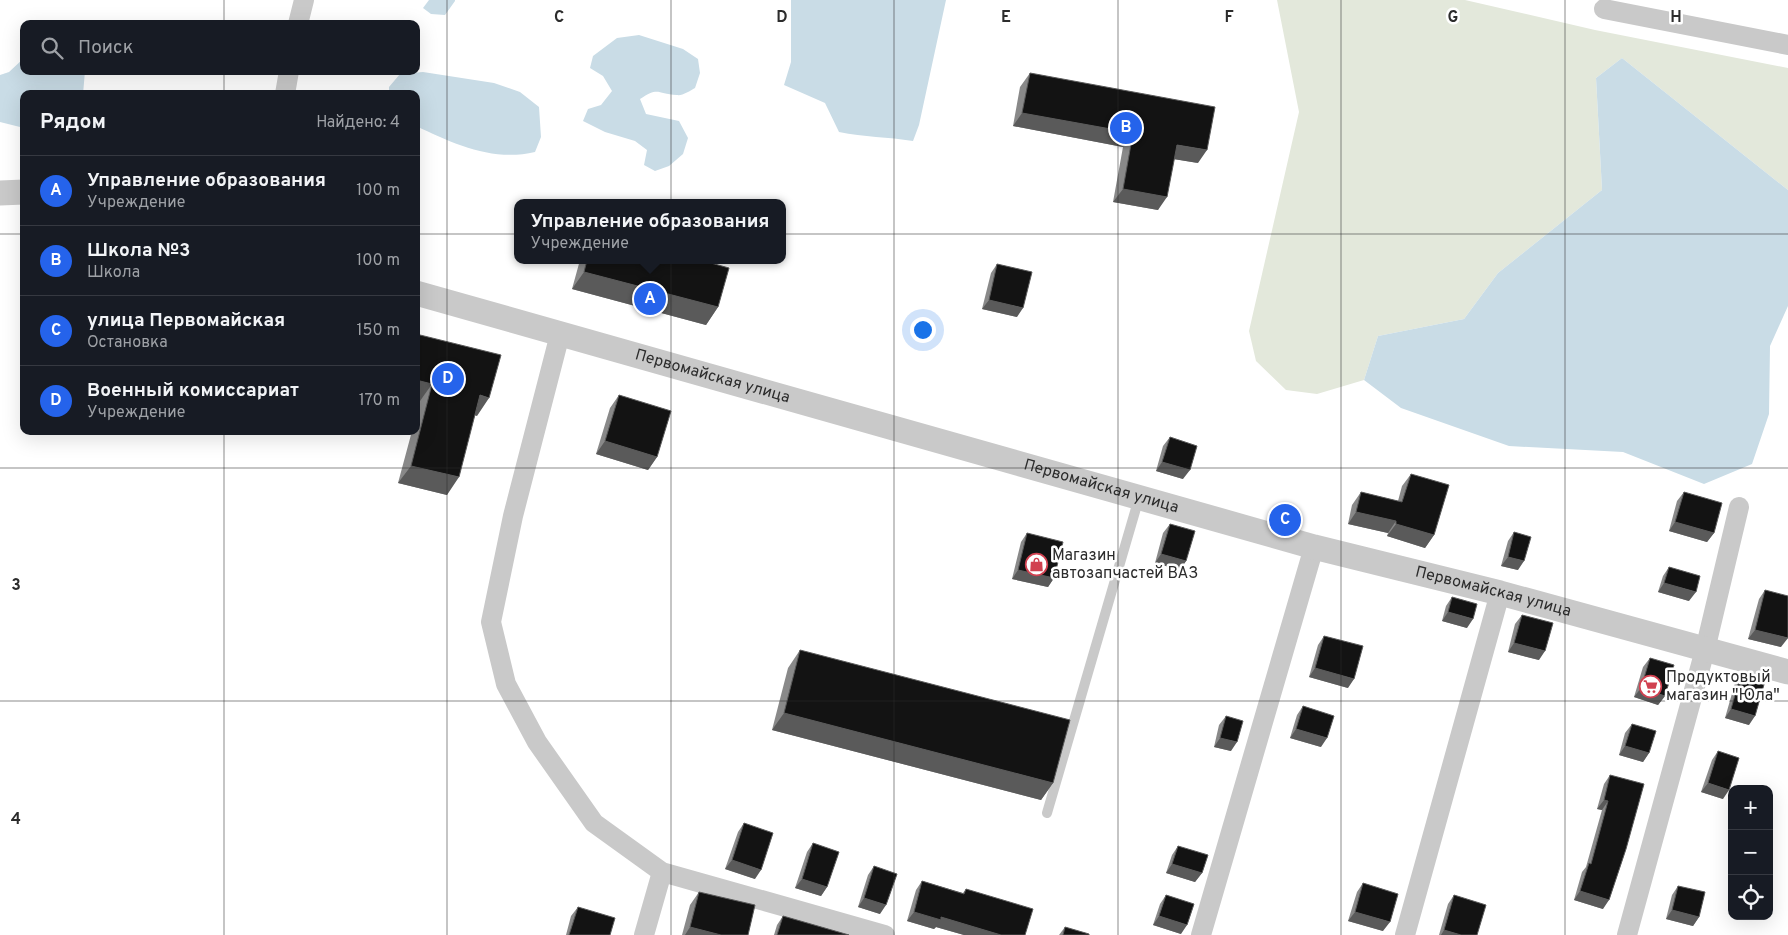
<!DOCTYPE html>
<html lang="ru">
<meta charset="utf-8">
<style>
body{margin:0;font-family:Overpass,sans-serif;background:#20242c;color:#f1f3f6}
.controls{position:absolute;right:15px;bottom:15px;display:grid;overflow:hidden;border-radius:10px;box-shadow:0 5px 20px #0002}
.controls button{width:45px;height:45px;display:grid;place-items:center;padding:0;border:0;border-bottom:1px solid #363941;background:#171b24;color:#f1f3f6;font:25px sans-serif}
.you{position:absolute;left:922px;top:329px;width:18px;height:18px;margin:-12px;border:4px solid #fff;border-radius:50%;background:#1a73e8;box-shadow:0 0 0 8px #1a73e833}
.badge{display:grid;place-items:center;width:32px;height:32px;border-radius:50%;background:#2563eb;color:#fff;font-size:16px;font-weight:700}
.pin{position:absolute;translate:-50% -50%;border:2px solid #fff;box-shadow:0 1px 5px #0006}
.popup{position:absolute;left:514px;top:199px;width:272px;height:65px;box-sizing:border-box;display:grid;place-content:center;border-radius:10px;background:#171b24;filter:drop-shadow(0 1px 4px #0005);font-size:16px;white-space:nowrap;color:#9ea1a6}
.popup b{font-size:19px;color:#f1f3f6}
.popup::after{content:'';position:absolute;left:50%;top:100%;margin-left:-10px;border:10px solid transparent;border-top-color:#171b24}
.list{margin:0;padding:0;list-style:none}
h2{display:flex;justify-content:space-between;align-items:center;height:65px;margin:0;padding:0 20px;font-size:21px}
h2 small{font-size:16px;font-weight:400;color:#9ea1a6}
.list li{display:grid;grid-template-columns:32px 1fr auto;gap:15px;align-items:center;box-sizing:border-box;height:70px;padding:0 20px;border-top:1px solid #363941}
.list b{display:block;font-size:19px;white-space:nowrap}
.list p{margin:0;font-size:16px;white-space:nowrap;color:#9ea1a6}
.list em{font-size:16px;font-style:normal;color:#9ea1a6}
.icon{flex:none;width:28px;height:28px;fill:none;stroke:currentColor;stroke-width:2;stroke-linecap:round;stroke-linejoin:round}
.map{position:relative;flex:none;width:1788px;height:935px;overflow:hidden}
.search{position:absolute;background:#171b24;box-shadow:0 5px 20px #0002;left:20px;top:20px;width:400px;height:55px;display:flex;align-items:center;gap:12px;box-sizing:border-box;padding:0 18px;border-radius:10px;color:#9ea1a6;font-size:19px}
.panel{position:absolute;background:#171b24;box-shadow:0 5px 20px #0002;left:20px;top:90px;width:400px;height:345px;border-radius:10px}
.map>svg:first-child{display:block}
.green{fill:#e3e8db}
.water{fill:#c9dce6}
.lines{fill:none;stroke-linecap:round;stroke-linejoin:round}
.service{stroke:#c9c9c9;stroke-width:10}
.minor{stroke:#c9c9c9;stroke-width:20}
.tertiary{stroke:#c9c9c9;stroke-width:25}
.wall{fill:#898989}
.shaded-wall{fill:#5a5a5a}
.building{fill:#131313;stroke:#5a5a5a}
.grid{fill:none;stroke:#2c2c2c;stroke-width:1;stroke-opacity:0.55}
.labels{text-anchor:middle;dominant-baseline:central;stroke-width:5;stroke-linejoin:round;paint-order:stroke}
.street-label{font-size:16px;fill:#2c2c2c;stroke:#fff}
.poi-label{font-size:16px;fill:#2c2c2c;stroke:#fff;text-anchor:start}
.grid-label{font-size:16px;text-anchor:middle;font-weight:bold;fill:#2c2c2c;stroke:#fff;stroke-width:5;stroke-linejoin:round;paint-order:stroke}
</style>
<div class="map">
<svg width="1788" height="935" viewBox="0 0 1788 935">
<rect width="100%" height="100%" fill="#fff"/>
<path class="green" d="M1277,0h188l130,30 193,38v122l-166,-132 -26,20 6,112 -104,83 -34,46 -86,17 -14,44 -47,14 -31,-4 -30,-29 -7,-30 50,-219z"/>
<path class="water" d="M429,0h26v1l-10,14 -14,-1 -8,-6z
M791,0h155l-27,125 -6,16c-25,-4 -49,-4 -74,-9l-14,-29 -41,-18 7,-23z
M639,35l44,14 15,10 2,14 -5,15c-5,3 -13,8 -18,7 -20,-1 -18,-9 -37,4l6,15 33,7 9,17 -5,16 -14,12 -14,5 -11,-6 3,-15 -12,-9 -30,-9 -22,-11 5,-12 13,-4 11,-14 -9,-15 -13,-8 3,-12 24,-18z
M24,58v13h61l-2,23h-59v34l-24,-6v-47l9,-3z
M1622,58l166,132v116l-18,40 -1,68 -17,50 -48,20 -81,-32 -114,-6 -108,-38 -37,-28 14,-44 86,-17 34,-46 104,-83 -6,-112z
M423,72l71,11 26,9 19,15 2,30 -6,15c-42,10 -81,-8 -119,-26v-32h-27v-7l11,-13z"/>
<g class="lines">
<path class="service" d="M1047,813l92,-315"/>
<path class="minor" d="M1604,9l184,36
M298,24l6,-24
M285,94l4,-23
M560,334l-47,182 -22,106 15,62 31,58 57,81 68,49 223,63
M644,935l18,-63
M1201,935l113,-388
M1405,935l95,-342
M1627,935l78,-285 34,-143"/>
<g class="tertiary">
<path d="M0,193l24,-1"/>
<path id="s1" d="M416,293l898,254 186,46 288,79"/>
</g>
</g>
<path class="wall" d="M1030,73l168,90 -24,-4 -16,51 -45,-8 10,-55 -110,-21 7,-39z
M580,260h120l18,47 -12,18 -134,-36z
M997,264l20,53 -35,-8 9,-36z
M416,334l61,82 -2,-1 -28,80 -49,-12 14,-52h4v-14l4,-16z
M619,395l38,62 -9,13 -52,-16 14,-46z
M1170,437l13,42 -27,-8 7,-25z
M1411,474l23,61 -9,13 -38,-12 1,-3 -40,-9 4,-19 9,-13 37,9 4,-15z
M1684,492l30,41 -7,9 -38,-11 8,-30z
M1170,524l16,37 -6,9 -25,-7 8,-30z
M1514,532l4,38 -17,-4 7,-25z
M1027,533l27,45 -6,9 -36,-8 9,-37z
M1669,567l20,34 -31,-9 5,-16z
M1765,590l16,57 -33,-8 11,-40z
M1452,597l15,31 -25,-7 4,-15z
M1522,615l17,45 -31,-8 7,-28z
M1324,636l24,52 -39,-11 9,-32z
M800,650l253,133 -12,17 -269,-70 16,-62z
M1650,658l15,38 -7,9 -24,-8 9,-30z
M1741,674l8,51 -24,-7 10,-35z
M1303,706l18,41 -31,-9 7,-23z
M1226,716l5,35 -17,-4 5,-22z
M1632,724l17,29 -6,9 -24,-7 6,-22z
M1718,751l5,48 -22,-7 11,-32z
M1610,775l-7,134 -29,-9 8,-28 4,-5 16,-57 -5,-1 7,-25z
M744,823l11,56 -30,-10 13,-37z
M813,843l14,44 -6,9 -26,-8 12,-36z
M1178,846l24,27 -7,9 -29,-9 6,-18z
M874,866l6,48 -22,-7 10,-32z
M922,881l41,12 3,-4 59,46h-61l-28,-8 -2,2 -27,-8 9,-31z
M1363,883l20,48 -35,-10 9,-29z
M1678,886l21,31 -6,9 -27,-7 6,-24z
M699,892l49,43h-66l8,-30z
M1166,895l15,39 -28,-9 7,-21z
M1454,895l23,40h-38l9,-31z
M578,907l32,28h-44l5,-19z
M783,916l66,19h-75l3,-10z
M1065,927l24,8h-30z"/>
<path class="shaded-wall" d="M1022,113l111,20 -10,14 -110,-21z
M1177,145l30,5 -9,13 -31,-5z
M1123,189l44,8 -9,13 -45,-8z
M584,272l134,35 -12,18 -134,-36z
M989,300l34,8 -6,9 -35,-8z
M416,380l16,4 -12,17 -4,-1z
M480,395l9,3 -12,18 -9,-3z
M605,441l52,16 -9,13 -52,-16z
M1162,462l28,8 -7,9 -27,-8z
M411,466l48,11 -12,18 -49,-12z
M1356,512l40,9 -8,12 -40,-9z
M1675,522l39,11 -7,9 -38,-11z
M1396,524l38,11 -9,13 -38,-12z
M1161,554l25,7 -6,9 -25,-7z
M1508,557l16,4 -6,9 -17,-4z
M1018,570l36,8 -6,9 -36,-8z
M1664,583l32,9 -7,9 -31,-9z
M1448,612l25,7 -6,9 -25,-7z
M1755,630l33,8 -7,9 -33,-8z
M1514,643l31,8 -6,9 -31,-8z
M1315,668l39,11 -6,9 -39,-11z
M1641,688l24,8 -7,9 -24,-8z
M1731,709l24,7 -6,9 -24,-7z
M784,713l269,70 -12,17 -269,-70z
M1296,729l31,9 -6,9 -31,-9z
M1220,738l17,4 -6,9 -17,-4z
M1625,746l24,7 -6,9 -24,-7z
M1708,783l21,7 -6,9 -22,-7z
M1604,800l4,1 -6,9 -5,-1z
M732,860l29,10 -6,9 -30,-10z
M1172,864l30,9 -7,9 -29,-9z
M802,879l25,8 -6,9 -26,-8z
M1580,891l29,9 -6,9 -29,-9z
M864,898l22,7 -6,9 -22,-7z
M1672,910l27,7 -6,9 -27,-7z
M914,912l27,5 60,18h-37l-28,-8 -2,2 -27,-8z
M1355,912l35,10 -7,9 -35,-10z
M1159,916l28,9 -6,9 -28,-9z
M690,927l31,8h-36z
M1444,930l17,5h-20z"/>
<path class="building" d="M1030,73l185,34 -8,43 -30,-5 -10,52 -44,-8 10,-56 -111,-20z
M587,260h113l29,8 -11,39 -134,-35z
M997,264l35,8 -9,36 -34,-8z
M416,334l85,21 -12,43 -9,-3 -21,82 -48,-11 21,-82 -16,-4z
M619,395l52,16 -14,46 -52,-16z
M1170,437l27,9 -7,24 -28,-8z
M1411,474l38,11 -15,50 -38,-11v-3l-40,-9 5,-20 41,10z
M1684,492l38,11 -8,30 -39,-11z
M1170,524l25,7 -9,30 -25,-7z
M1514,532l17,5 -7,24 -16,-4z
M1027,533l36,9 -9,36 -36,-8z
M1669,567l31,9 -4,16 -32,-9z
M1765,590l23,6v42l-33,-8z
M1452,597l25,7 -4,15 -25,-7z
M1522,615l31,8 -8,28 -31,-8z
M1324,636l39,10 -9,33 -39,-11z
M800,650l270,70 -17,63 -269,-70z
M1650,658l24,7 -9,31 -24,-8z
M1741,674l24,7 -10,35 -24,-7z
M1303,706l31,10 -7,22 -31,-9z
M1226,716l17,5 -6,21 -17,-4z
M1632,724l24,7 -7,22 -24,-7z
M1718,751l21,7 -10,32 -21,-7z
M1610,775l34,9 -18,65 -17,51 -29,-9 9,-28 2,1 17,-63 -4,-1z
M744,823l29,10 -12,37 -29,-10z
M813,843l26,9 -12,35 -25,-8z
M1178,846l30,9 -6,18 -30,-9z
M874,866l23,8 -11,31 -22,-7z
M922,881l42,13 2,-5 67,20 -8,26h-24l-60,-18v3l-27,-8z
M1363,883l35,11 -8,28 -35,-10z
M1678,886l27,6 -6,25 -27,-7z
M699,892l56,13 -7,30h-27l-31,-8z
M1166,895l28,9 -7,21 -28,-9z
M1454,895l32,10 -9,30h-16l-17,-5z
M578,907l37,11 -5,17h-41z
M783,916l66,19h-72z
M1065,927l24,7v1h-26z"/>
<path class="grid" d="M224,0v24M447,0v935M671,0v935M894,0v935M1118,0v935M1341,0v935M1565,0v935M224,71v23M0,234h24M416,234h1372M224,431v504M0,468h1788M0,701h1788"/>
<defs>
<symbol id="shop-ring" viewBox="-11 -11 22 22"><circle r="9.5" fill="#fff" stroke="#d14150" stroke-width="1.5"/><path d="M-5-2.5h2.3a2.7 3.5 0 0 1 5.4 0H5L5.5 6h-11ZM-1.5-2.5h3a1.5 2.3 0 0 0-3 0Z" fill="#d14150"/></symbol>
<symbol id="supermarket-ring" viewBox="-11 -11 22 22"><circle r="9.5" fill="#fff" stroke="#d14150" stroke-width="1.5"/><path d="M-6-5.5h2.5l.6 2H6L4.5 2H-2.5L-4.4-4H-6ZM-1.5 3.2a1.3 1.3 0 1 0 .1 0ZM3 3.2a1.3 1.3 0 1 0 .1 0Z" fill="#d14150"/></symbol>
</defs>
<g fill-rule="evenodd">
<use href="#shop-ring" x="1024" y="552" width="25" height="25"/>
<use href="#supermarket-ring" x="1638" y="674" width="25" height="25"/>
</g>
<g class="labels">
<g class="street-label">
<text stroke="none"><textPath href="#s1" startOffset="308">Первомайская улица</textPath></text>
<text stroke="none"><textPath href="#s1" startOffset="712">Первомайская улица</textPath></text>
<text stroke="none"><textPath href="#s1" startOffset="1118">Первомайская улица</textPath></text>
</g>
<g class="poi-label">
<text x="1052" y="556">Магазин<tspan x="1052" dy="18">автозапчастей ВАЗ</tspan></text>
<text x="1666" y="678">Продуктовый<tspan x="1666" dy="18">магазин "Юла"</tspan></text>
</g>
</g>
<g class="grid-label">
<text x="559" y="22">C</text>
<text x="782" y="22">D</text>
<text x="1006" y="22">E</text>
<text x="1229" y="22">F</text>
<text x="1453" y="22">G</text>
<text x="1676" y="22">H</text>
<text x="16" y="590">3</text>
<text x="16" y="824">4</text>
</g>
</svg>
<div class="controls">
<button>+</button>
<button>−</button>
<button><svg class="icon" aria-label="locate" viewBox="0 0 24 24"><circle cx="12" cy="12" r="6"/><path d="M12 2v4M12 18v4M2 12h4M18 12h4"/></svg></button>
</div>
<div class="you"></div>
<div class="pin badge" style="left:650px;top:299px">A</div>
<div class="popup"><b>Управление образования</b>Учреждение</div>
<div class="pin badge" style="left:1126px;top:128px">B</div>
<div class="pin badge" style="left:1285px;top:520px">C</div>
<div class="pin badge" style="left:448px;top:379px">D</div>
<div class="search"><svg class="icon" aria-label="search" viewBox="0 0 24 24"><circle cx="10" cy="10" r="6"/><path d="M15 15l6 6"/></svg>Поиск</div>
<section class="panel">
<h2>Рядом<small>Найдено: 4</small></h2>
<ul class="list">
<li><span class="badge">A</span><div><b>Управление образования</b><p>Учреждение</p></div><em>100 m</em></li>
<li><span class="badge">B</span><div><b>Школа №3</b><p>Школа</p></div><em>100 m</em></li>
<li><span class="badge">C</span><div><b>улица Первомайская</b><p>Остановка</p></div><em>150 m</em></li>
<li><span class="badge">D</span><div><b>Военный комиссариат</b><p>Учреждение</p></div><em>170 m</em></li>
</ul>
</section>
</div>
